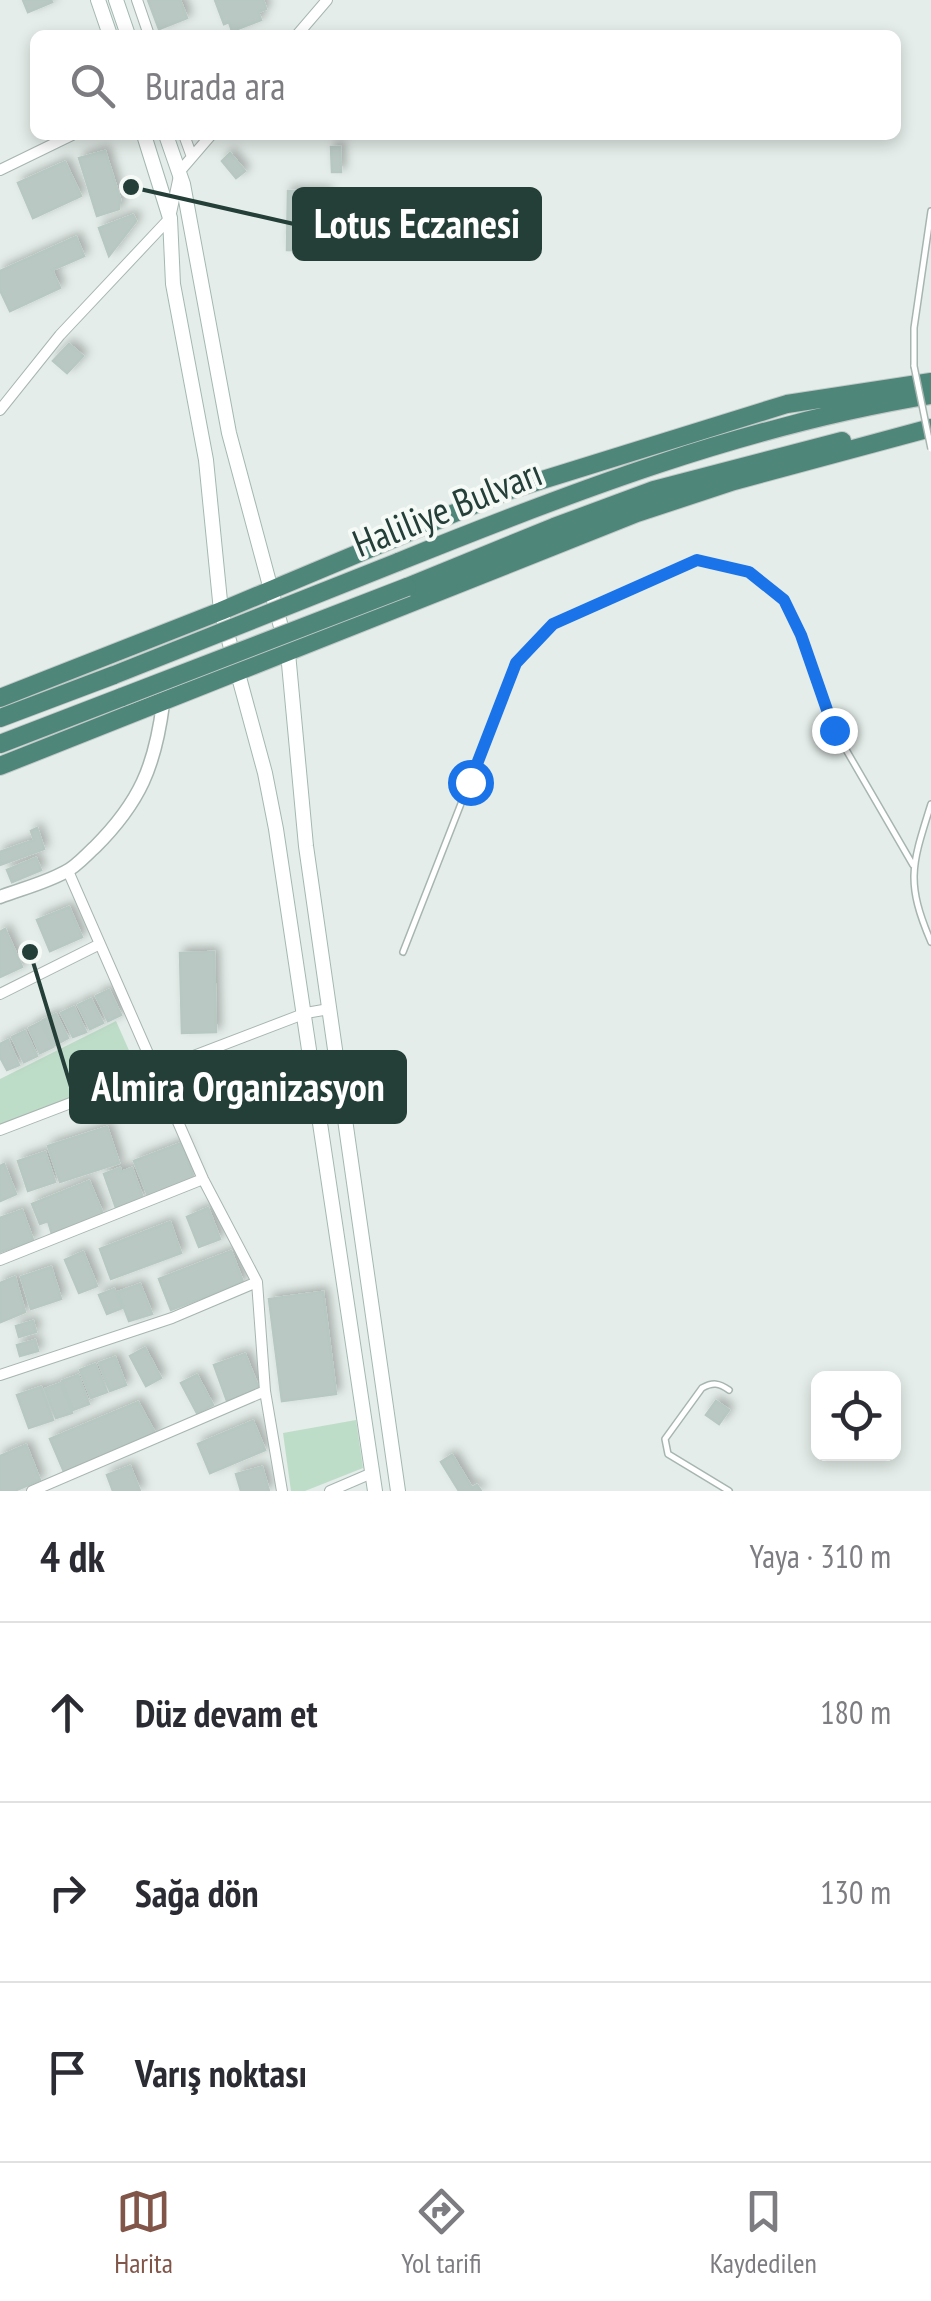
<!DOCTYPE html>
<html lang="tr">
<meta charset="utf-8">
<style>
body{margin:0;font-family:"PT Sans Narrow",sans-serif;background:#f2f2f3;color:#2b2b33}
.controls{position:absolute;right:30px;bottom:30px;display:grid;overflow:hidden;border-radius:15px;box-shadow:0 5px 15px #0003}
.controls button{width:90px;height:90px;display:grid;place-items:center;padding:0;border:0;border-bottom:2px solid #e1e1e2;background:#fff;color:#2b2b33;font:50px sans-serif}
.stop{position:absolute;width:30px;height:30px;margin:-22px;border:8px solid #1a73e8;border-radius:50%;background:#fff}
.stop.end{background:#1a73e8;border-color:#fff;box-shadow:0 2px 10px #0008}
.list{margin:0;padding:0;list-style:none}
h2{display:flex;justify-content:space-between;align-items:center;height:130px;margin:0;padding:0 40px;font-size:42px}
h2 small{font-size:32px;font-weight:400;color:#7c7c81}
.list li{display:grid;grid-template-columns:65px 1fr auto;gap:30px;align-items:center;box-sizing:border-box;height:180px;padding:0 40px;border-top:2px solid #e1e1e2}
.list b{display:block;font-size:38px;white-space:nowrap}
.list em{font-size:32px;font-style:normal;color:#7c7c81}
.icon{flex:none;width:55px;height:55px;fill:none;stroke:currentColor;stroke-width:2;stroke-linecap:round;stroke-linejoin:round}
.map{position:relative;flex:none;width:931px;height:1491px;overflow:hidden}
.search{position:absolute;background:#fff;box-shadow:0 5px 15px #0003;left:30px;right:30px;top:30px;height:110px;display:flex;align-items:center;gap:25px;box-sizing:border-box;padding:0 35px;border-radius:15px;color:#7c7c81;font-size:38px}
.sheet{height:670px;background:#fff}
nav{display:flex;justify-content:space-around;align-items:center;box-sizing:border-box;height:140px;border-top:2px solid #e1e1e2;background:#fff;font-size:28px;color:#7c7c81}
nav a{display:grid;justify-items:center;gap:5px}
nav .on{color:#825549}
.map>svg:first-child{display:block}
.green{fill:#beddc8}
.building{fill:#bac8c3;stroke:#b7c7c1;stroke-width:2.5;filter:url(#shadow)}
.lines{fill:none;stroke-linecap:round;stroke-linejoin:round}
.service-casing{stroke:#a7b5b0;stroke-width:8}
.minor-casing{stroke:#a7b5b0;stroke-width:12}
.tertiary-casing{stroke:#a7b5b0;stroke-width:15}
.secondary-casing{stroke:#a3b8b2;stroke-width:16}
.trunk-casing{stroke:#c2c9c7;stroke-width:20}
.service{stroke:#fff;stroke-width:5}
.minor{stroke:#fff;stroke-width:10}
.tertiary{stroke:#fff;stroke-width:12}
.secondary{stroke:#fff;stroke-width:14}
.trunk{stroke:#4e867a;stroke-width:18}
.service-bridge-casing{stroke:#a7b5b0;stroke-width:8;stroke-linecap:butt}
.trunk-bridge-casing{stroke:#c2c9c7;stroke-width:20;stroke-linecap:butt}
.service-bridge{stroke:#fff;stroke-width:5}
.trunk-bridge{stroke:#4e867a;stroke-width:18}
.route{stroke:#1a73e8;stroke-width:12}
.labels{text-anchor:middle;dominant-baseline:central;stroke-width:8;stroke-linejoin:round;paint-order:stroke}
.street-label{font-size:38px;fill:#243e38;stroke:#f5faf7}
.leader{fill:none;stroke:#243e38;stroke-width:4}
.callout-dot{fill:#243e38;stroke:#f5faf7;stroke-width:4}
.callout{fill:#243e38;stroke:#243e38;stroke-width:4}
.callout-label{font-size:40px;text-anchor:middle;font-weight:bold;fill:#fff}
</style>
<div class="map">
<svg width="931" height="1491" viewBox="0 0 931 1491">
<defs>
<filter id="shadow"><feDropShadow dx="4.5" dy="-4.5" stdDeviation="5" flood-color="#0004"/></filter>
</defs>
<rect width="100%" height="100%" fill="#e4ede9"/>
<path class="green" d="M116,1021l23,52 -139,52v-46z
M356,1420l7,48 -58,23h-14l-8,-58z"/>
<path class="building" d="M23,0h28l1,2 -24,10z
M148,0h32l7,18 -28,11z
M215,0h48l3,9 -8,3 3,8 -29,11 -3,-9 -5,2z
M331,147h9l1,25h-9z
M105,151l15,48 -1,10 -22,7 -18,-58z
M230,153l15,18 -9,7 -14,-17z
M65,162l16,34 -48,22 -15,-35z
M288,191l39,1v59l-40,-1z
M133,215l3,6 -27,35 -10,-28z
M76,237l8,19 -32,14 8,18 -50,23 -10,-21v-19z
M69,344l14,12 -16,17 -14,-12z
M37,828l7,21 -44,16v-13l34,-12 -3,-9z
M36,858l5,12 -29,12 -5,-12z
M69,907l13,30 -32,14 -13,-31z
M5,929l17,38 -22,10v-45z
M214,952l2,80 -34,1 -2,-80z
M109,990l12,25 -13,6 -12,-25z
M91,999l12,24 -13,6 -12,-24z
M74,1007l12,25 -13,5 -12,-24z
M56,1014l12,24 -13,7 -12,-25z
M41,1022l12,25 -13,6 -11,-25z
M25,1031l12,25 -13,6 -12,-25z
M8,1040l11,25 -12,5 -7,-13v-13z
M107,1127l12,36 -59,19 -12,-36z
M181,1143l13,35 -46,18 -14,-35z
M45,1152l10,30 -27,9 -10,-30z
M4,1164l12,30 -16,7v-35z
M120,1168l1,4 11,-4 11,30 -27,10 -12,-34z
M89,1181l14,33 -51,20 -4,-13 -8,3 -8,-20z
M208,1208l12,31 -21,8 -12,-30z
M22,1210l11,30 -33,12v-34z
M170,1222l11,31 -70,26 -11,-30z
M231,1251l12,31 -72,28 -12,-31z
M83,1252l14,34 -18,7 -14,-33z
M51,1267l10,32 -30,10 -10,-32z
M15,1277l10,35 -24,10 -1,-39z
M140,1284l12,30 -23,7 -11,-29z
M114,1289l8,19 -15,6 -8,-19z
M323,1292l13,102 -54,7 -13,-102z
M33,1321l3,11 -17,5 -3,-11z
M35,1340l3,11 -18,5 -3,-11z
M145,1348l16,30 -15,8 -16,-30z
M245,1354l14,35 -32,12 -13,-36z
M115,1357l11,28 -16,6 -11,-28z
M95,1364l12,28 -16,6 -11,-28z
M78,1375l11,29 -16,6 -11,-29z
M197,1375l16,30 -16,8 -16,-30z
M61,1383l11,30 -16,5 -11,-29z
M41,1387l12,33 -24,8 -12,-33z
M716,1401l13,9 -10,14 -13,-9z
M138,1402l18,33 -91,39 -15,-35z
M253,1421l12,29 -55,23 -12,-29z
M26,1445l14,35 -26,11h-14v-35z
M452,1455l20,33 5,-3 4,6h-22l-18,-29z
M130,1466l10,25h-27l-6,-16z
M262,1467l7,24h-28l-5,-17z"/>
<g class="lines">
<defs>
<path id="service" d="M914,366v-38l17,-117
M931,804c-19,61 -26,77 0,138
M403,952l113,-289 37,-38 144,-65 52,12 35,29 17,34 33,94 79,136
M729,1390c-10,-7 -16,-8 -27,-2l-37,51 3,15 61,37"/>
<path id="minor" d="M137,0l12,35
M297,35l30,-35
M184,135l8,22
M0,170l72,-35
M0,410l60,-75 110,-117 10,-47 31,-36
M68,871l135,308 54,103 8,109 17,100
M0,994l100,-50
M0,1130l306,-117 23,-4
M0,1260l203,-81
M0,1375l172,-57 85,-36
M32,1491l233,-100
M330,1491l42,-18"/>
<path id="tertiary" d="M0,897c21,-8 45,-14 65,-25 11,-5 21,-17 30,-25 45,-45 60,-81 68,-143"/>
<path id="secondary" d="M98,0l12,35
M116,0l12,35
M144,135l26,83 3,66 33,176 15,151 44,162 11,56 99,662
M166,135l17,49 46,249 59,220 18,193 92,645"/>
<path id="trunk" d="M398,562c173,-70 348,-137 533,-167
M407,587l147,-60 100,-37 188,-49
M0,698l221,-87 286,-120 280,-87 144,-22
M0,718l114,-43
M0,744l122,-47
M0,766l637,-253 97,-32 197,-53"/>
</defs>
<use href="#service" class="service-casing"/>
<use href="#minor" class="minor-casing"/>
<use href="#tertiary" class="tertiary-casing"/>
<use href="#secondary" class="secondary-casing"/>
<use href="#trunk" class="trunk-casing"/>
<use href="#service" class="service"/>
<use href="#minor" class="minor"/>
<use href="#tertiary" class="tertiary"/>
<use href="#secondary" class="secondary"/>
<use href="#trunk" class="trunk"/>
<defs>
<path id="service-bridge" d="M914,366l17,83"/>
<path id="trunk-bridge" d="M114,675l284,-113
M122,697l285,-110"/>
</defs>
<use href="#service-bridge" class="service-bridge-casing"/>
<use href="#trunk-bridge" class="trunk-bridge-casing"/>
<use href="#service-bridge" class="service-bridge"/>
<use href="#trunk-bridge" class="trunk-bridge"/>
</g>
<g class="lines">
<path class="route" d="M470,782l46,-119 37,-39 144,-64 52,12 35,28 17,35 33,95"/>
</g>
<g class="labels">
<g class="street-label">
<text transform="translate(447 507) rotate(-22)">Haliliye Bulvarı</text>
</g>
</g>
<path class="leader" d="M131 187L294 224M30 952L71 1087"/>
<g class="callout-dot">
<circle cx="131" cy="187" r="10"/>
<circle cx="30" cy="952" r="10"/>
</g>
<g class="callout">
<rect x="294" y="189" width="246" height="70" rx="10"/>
<rect x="71" y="1052" width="334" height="70" rx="10"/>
</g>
<g class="callout-label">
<text x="417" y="238">Lotus Eczanesi</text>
<text x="238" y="1101">Almira Organizasyon</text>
</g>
</svg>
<div class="controls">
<button><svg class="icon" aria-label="locate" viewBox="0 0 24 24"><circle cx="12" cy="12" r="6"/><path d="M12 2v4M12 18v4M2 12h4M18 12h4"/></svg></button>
</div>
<div class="stop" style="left:470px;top:782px"></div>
<div class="stop end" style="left:834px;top:730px"></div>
<div class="search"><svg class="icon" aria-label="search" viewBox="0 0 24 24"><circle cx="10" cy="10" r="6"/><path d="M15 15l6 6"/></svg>Burada ara</div>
</div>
<section class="sheet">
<h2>4 dk<small>Yaya · 310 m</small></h2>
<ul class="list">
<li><svg class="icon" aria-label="ahead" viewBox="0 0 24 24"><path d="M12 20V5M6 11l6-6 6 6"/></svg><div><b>Düz devam et</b></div><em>180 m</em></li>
<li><svg class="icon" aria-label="right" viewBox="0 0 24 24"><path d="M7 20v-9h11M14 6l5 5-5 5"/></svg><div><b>Sağa dön</b></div><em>130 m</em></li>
<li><svg class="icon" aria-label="arrive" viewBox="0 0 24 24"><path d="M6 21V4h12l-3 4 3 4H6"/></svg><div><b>Varış noktası</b></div></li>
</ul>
</section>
<nav>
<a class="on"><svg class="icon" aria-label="map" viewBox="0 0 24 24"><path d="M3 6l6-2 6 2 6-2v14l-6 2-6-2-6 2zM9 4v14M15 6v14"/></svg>Harita</a>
<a><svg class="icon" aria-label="directions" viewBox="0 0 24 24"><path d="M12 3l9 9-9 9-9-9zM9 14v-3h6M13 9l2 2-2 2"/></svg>Yol tarifi</a>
<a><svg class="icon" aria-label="saved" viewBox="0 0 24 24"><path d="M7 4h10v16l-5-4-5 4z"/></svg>Kaydedilen</a>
</nav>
